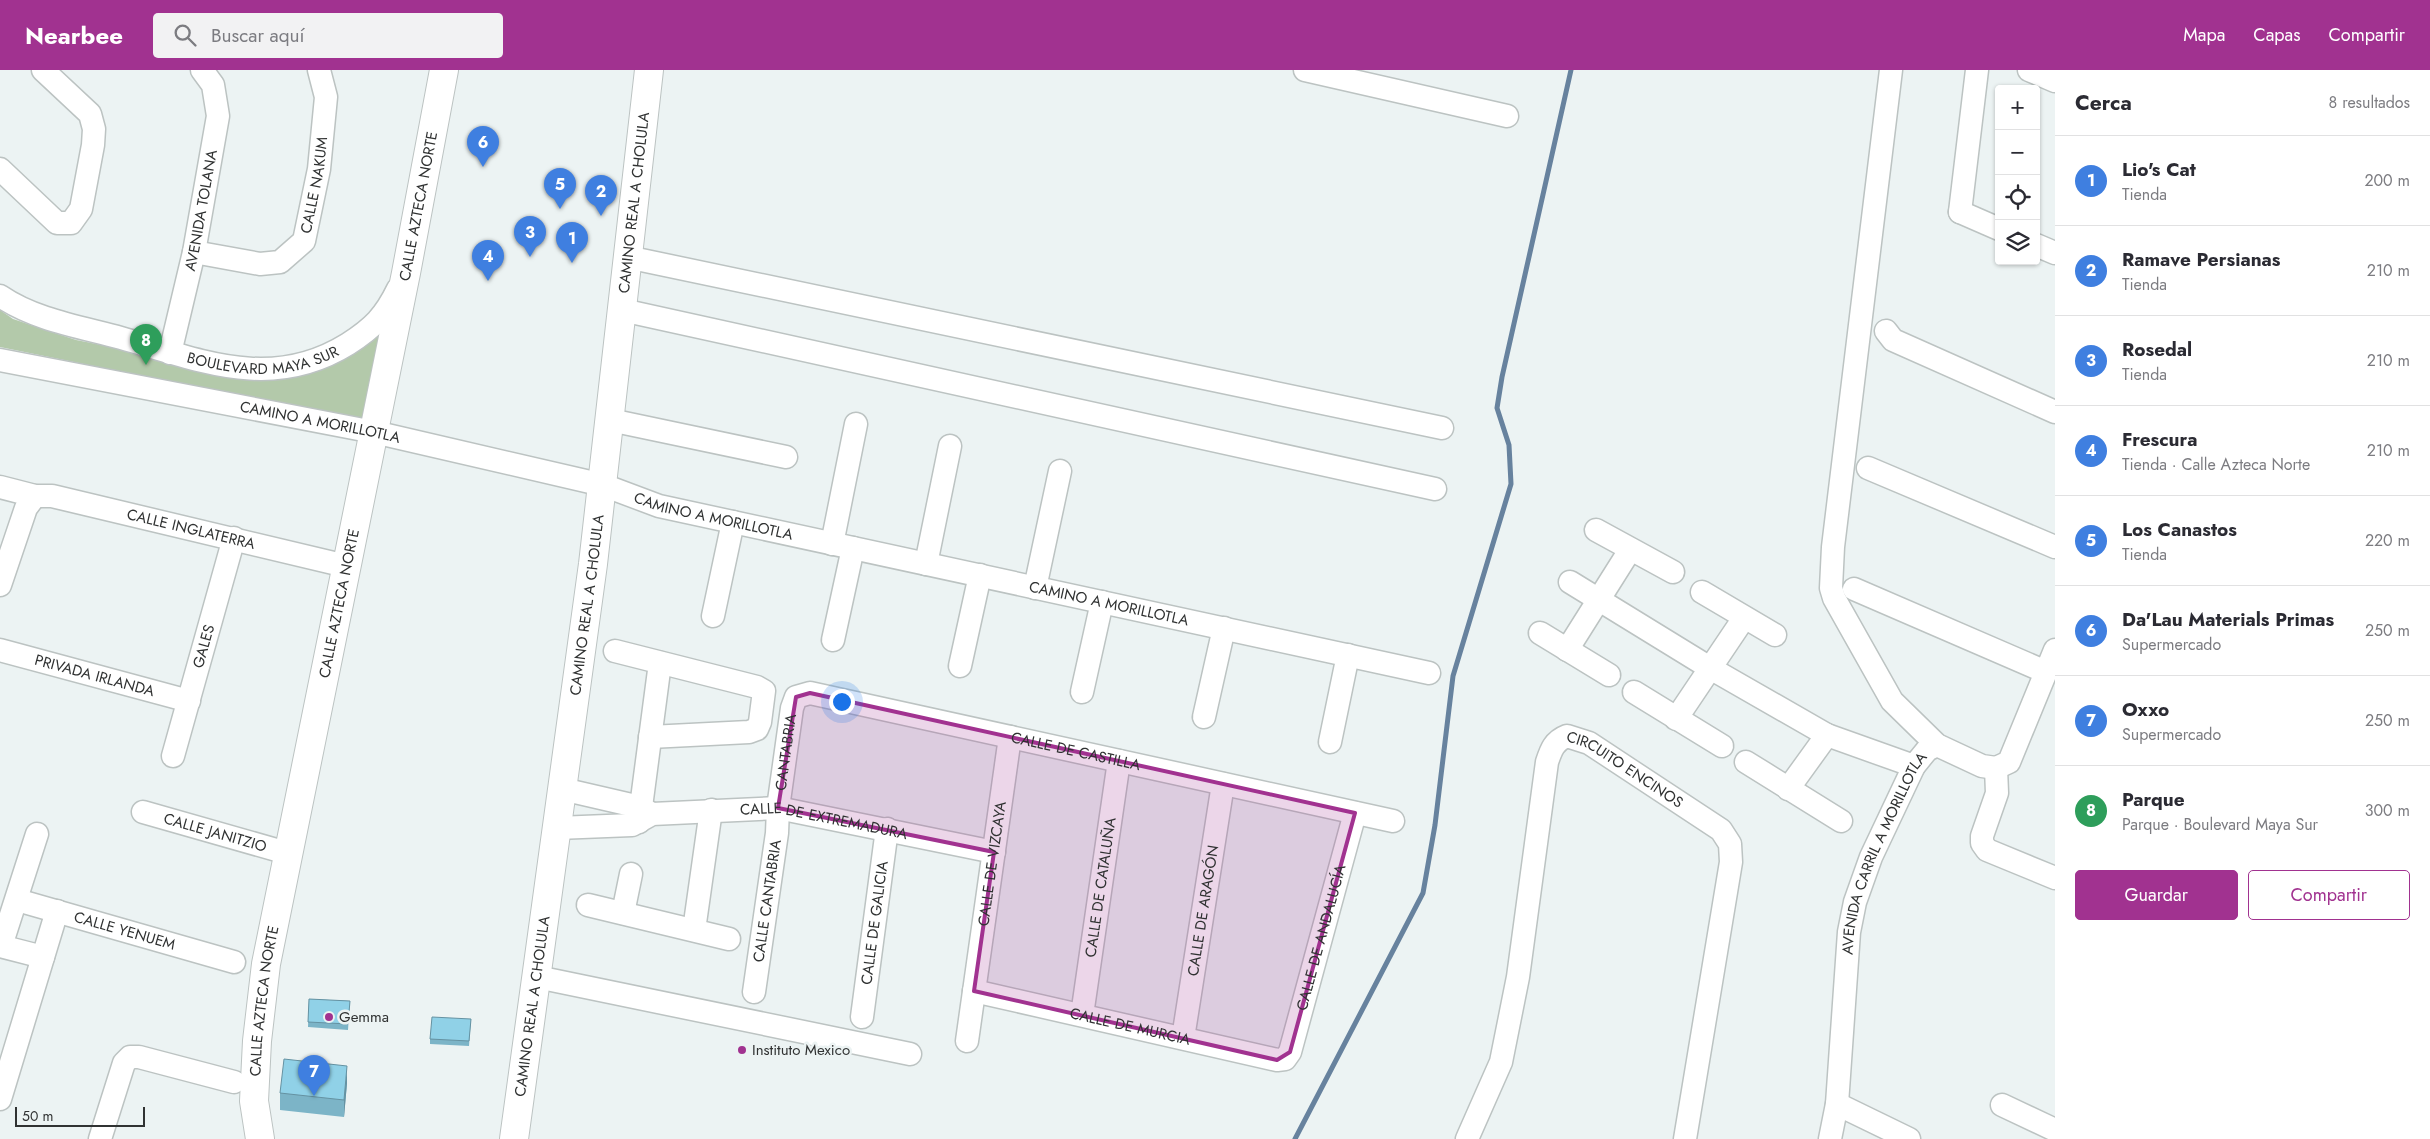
<!DOCTYPE html>
<html lang="es">
<meta charset="utf-8">
<style>
body{margin:0;font-family:Jost,sans-serif;background:#f2f2f3;color:#2b2b33}
.controls{position:absolute;right:15px;top:15px;display:grid;overflow:hidden;border-radius:5px;box-shadow:0 1px 4px #0004}
.controls button{width:45px;height:45px;display:grid;place-items:center;padding:0;border:0;border-bottom:1px solid #e1e1e2;background:#fff;color:#2b2b33;font:25px sans-serif}
.scale{position:absolute;left:15px;bottom:12px;width:130px;box-sizing:border-box;padding-left:5px;border:2px solid #303232;border-top:0;font-size:14px;line-height:18px;white-space:nowrap;color:#303232;-webkit-text-stroke:4px #ecf3f3;paint-order:stroke}
.you{position:absolute;left:841px;top:631px;width:18px;height:18px;margin:-12px;border:4px solid #fff;border-radius:50%;background:#1a73e8;box-shadow:0 0 0 8px #1a73e833}
.badge{display:grid;place-items:center;width:32px;height:32px;border-radius:50%;background:#a13290;color:#fff;font-size:16px;font-weight:700}
.pin{position:absolute;translate:-50% -41px;filter:drop-shadow(0 1px 2px #0008)}
.pin::after{content:'';position:absolute;top:26px;width:18px;height:15px;background:inherit;clip-path:polygon(0 0,100% 0,50% 100%)}
.list{margin:0;padding:0;list-style:none}
h2{display:flex;justify-content:space-between;align-items:center;height:65px;margin:0;padding:0 20px;font-size:21px}
h2 small{font-size:16px;font-weight:400;color:#7c7c81}
.list li{display:grid;grid-template-columns:32px 1fr auto;gap:15px;align-items:center;box-sizing:border-box;height:90px;padding:0 20px;border-top:1px solid #e1e1e2}
.list b{display:block;font-size:19px;white-space:nowrap}
.list p{margin:0;font-size:16px;white-space:nowrap;color:#7c7c81}
.list em{font-size:16px;font-style:normal;color:#7c7c81}
.actions{display:flex;gap:10px;padding:15px 20px}
.actions a{flex:1;padding:11px 0;border:1px solid #a13290;border-radius:5px;text-align:center;font-size:18px;color:#a13290}
.actions .main{background:#a13290;color:#fff}
.icon{flex:none;width:28px;height:28px;fill:none;stroke:currentColor;stroke-width:2;stroke-linecap:round;stroke-linejoin:round}
.map{position:relative;flex:none;width:2055px;height:1069px;overflow:hidden}
header{display:flex;align-items:center;gap:30px;box-sizing:border-box;height:70px;padding:0 25px;background:#a13290;color:#fff}
header strong{font-size:24px}
nav{display:flex;gap:28px;margin-inline-start:auto;font-size:18px}
.search{width:350px;height:45px;background:#f2f2f3;display:flex;align-items:center;gap:12px;box-sizing:border-box;padding:0 18px;border-radius:5px;color:#7c7c81;font-size:19px}
main{display:flex}
aside{flex:1;background:#fff}
.map>svg:first-child{display:block}
.green{fill:#b3c9aa}
.lines{fill:none;stroke-linecap:round;stroke-linejoin:round}
.stream{stroke:#67829e;stroke-width:5}
.minor-casing{stroke:#bcc3c2;stroke-width:25}
.major-casing{stroke:#bcc3c2;stroke-width:30}
.minor{stroke:#fff;stroke-width:22}
.major{stroke:#fff;stroke-width:28}
.wall{fill:#7cb4c7}
.shaded-wall{fill:#6592a2}
.building{fill:#90d1e7;stroke:#6592a2}
.marked{fill:#a13290;fill-opacity:0.2;stroke:#a13290;stroke-width:4;stroke-linejoin:round}
.poi-dot{fill:#a13290;stroke:#ecf3f3;stroke-width:2}
.labels{text-anchor:middle;dominant-baseline:central;stroke-width:5;stroke-linejoin:round;paint-order:stroke}
.street-label{font-size:15px;fill:#303232;stroke:#ecf3f3}
.poi-label{font-size:15px;fill:#303232;stroke:#ecf3f3;text-anchor:start}
</style>
<header>
<strong>Nearbee</strong>
<div class="search"><svg class="icon" aria-label="search" viewBox="0 0 24 24"><circle cx="10" cy="10" r="6"/><path d="M15 15l6 6"/></svg>Buscar aquí</div>
<nav><a>Mapa</a><a>Capas</a><a>Compartir</a></nav>
</header>
<main>
<div class="map">
<svg width="2055" height="1069" viewBox="0 0 2055 1069">
<rect width="100%" height="100%" fill="#ecf3f3"/>
<path class="green" d="M0,240l13,9 63,21 67,13 139,23 102,-51 -19,96 -365,-74z"/>
<g class="lines">
<path class="stream" d="M1295,1069l128,-246 12,-68 18,-149 58,-192 -2,-39 -12,-37 5,-31 69,-307"/>
<defs>
<g id="minor">
<path d="M1305,0l202,46"/>
<path d="M1891,0l-58,477 -2,41 3,10 58,103 45,44 45,21 14,2 13,-6 46,-112"/>
<path d="M2029,0l26,11"/>
<path d="M0,99l57,54h14l10,-14 12,-64 1,-16 -4,-15 -47,-44"/>
<path d="M1960,142l17,-142"/>
<path d="M1960,142l39,17"/>
<path d="M2036,175l19,8"/>
<path id="s1" d="M194,182l66,12 20,-2 24,-21 15,-72 7,-72 -7,-27"/>
<path d="M627,187l815,171"/>
<path id="s2" d="M0,226c35,24 81,31 121,42 79,22 150,54 227,6 25,-16 37,-28 50,-55"/>
<path d="M622,240l813,179"/>
<path d="M1886,261l7,9 162,72"/>
<path id="s3" d="M170,283l24,-101 24,-136 -5,-31 -11,-15"/>
<path id="s4" d="M0,290l374,72 229,53 56,21 770,167"/>
<path d="M610,350l176,37"/>
<path d="M1868,398l187,79"/>
<path id="s5" d="M0,417l35,9h17l294,70"/>
<path d="M1596,460l77,42"/>
<path d="M832,474l24,-120"/>
<path d="M926,494l24,-118"/>
<path d="M1570,512l140,86 117,67 87,31"/>
<path d="M0,515l26,-77 9,-12"/>
<path d="M1035,518l25,-117"/>
<path d="M1854,519l192,83"/>
<path d="M1702,522l73,43"/>
<path d="M713,546l20,-94"/>
<path d="M1540,563l69,42"/>
<path d="M833,570l20,-92"/>
<path id="s6" d="M0,580l189,51"/>
<path d="M1567,580l63,-100"/>
<path d="M615,581l142,36 7,4 -4,31 -3,7 -8,3 -99,5"/>
<path d="M960,596l20,-91"/>
<path d="M1082,622l20,-90"/>
<path d="M1634,622l88,54"/>
<path d="M1204,647l20,-89"/>
<path d="M1676,649l68,-101"/>
<path d="M1330,672l18,-87"/>
<path id="s7" d="M173,686l61,-218"/>
<path d="M1746,692l95,59"/>
<path d="M1996,698l1,25 -15,43v7l5,7 68,28"/>
<path d="M562,719l78,18 12,7"/>
<path d="M1788,719l39,-54"/>
<path id="s8" d="M143,742l144,41"/>
<path d="M639,752l21,-159"/>
<path id="s9" d="M557,758l75,-3 20,-11 126,-6 216,44"/>
<path id="s10" d="M17,830l217,62"/>
<path d="M588,835l141,34"/>
<path d="M623,843l8,-39"/>
<path d="M694,860l17,-120"/>
<path d="M0,876l43,11"/>
<path d="M1,876l36,-112"/>
<path d="M537,907l373,77"/>
<path id="s11" d="M974,921l303,69 8,-1 5,-7 65,-239"/>
<path id="s12" d="M754,922l23,-159 1,-25 14,-100 4,-11 14,-4 583,128"/>
<path id="s13" d="M1082,945l37,-254"/>
<path id="s14" d="M862,947l25,-188"/>
<path id="s15" d="M1183,968l40,-254"/>
<path id="s16" d="M967,971l43,-304"/>
<path d="M0,1029l57,-188"/>
<path d="M1837,1034l72,35"/>
<path d="M2002,1035l53,25"/>
<path d="M100,1069l24,-76 6,-6h9l95,25"/>
<path id="s17" d="M1467,1069l34,-77 17,-85 29,-215c4,-12 7,-21 20,-26l22,7 132,87 9,14 1,18 -46,277"/>
<path id="s18" d="M1830,1069l7,-35 12,-172 6,-30 16,-45 43,-91 13,-16 10,-5"/>
</g>
<g id="major">
<path id="s19" d="M260,1069l-6,-38 3,-60 9,-77 140,-691 38,-203"/>
<path id="s20" d="M514,1069l79,-575 56,-494"/>
</g>
</defs>
<use href="#minor" class="minor-casing"/>
<use href="#major" class="major-casing"/>
<use href="#minor" class="minor"/>
<use href="#major" class="major"/>
</g>
<path class="wall" d="M309,929l41,2 -2,29 -40,-3z
M471,949l-2,27 -39,-2v-5z
M347,1013l-3,34 -64,-7v-17z"/>
<path class="shaded-wall" d="M347,996v17l-3,34v-17z"/>
<path class="building" d="M309,929l41,2 -2,23 -40,-2z
M432,947l39,2 -2,22 -39,-2z
M284,989l63,7 -3,34 -64,-7z"/>
<path class="marked" d="M810,623l545,120 -65,239 -13,8 -303,-69 20,-139 -216,-44 18,-111z"/>
<g class="poi-dot">
<circle cx="329" cy="947" r="5"/>
<circle cx="742" cy="980" r="5"/>
</g>
<g class="labels">
<g class="street-label">
<text stroke="none"><textPath href="#s1" startOffset="176">CALLE NAKUM</textPath></text>
<text stroke="none"><textPath href="#s20" startOffset="944">CAMINO REAL A CHOLULA</textPath></text>
<text stroke="none"><textPath href="#s19" startOffset="949">CALLE AZTECA NORTE</textPath></text>
<text stroke="none"><textPath href="#s3" startOffset="146">AVENIDA TOLANA</textPath></text>
<text stroke="none"><textPath href="#s2" startOffset="275">BOULEVARD MAYA SUR</textPath></text>
<text stroke="none"><textPath href="#s4" startOffset="326">CAMINO A MORILLOTLA</textPath></text>
<text stroke="none"><textPath href="#s4" startOffset="731">CAMINO A MORILLOTLA</textPath></text>
<text stroke="none"><textPath href="#s5" startOffset="196">CALLE INGLATERRA</textPath></text>
<text stroke="none"><textPath href="#s19" startOffset="544">CALLE AZTECA NORTE</textPath></text>
<text stroke="none"><textPath href="#s4" startOffset="1136">CAMINO A MORILLOTLA</textPath></text>
<text stroke="none"><textPath href="#s20" startOffset="539">CAMINO REAL A CHOLULA</textPath></text>
<text stroke="none"><textPath href="#s7" startOffset="114">GALES</textPath></text>
<text stroke="none"><textPath href="#s6" startOffset="98">PRIVADA IRLANDA</textPath></text>
<text stroke="none"><textPath href="#s12" startOffset="585">CALLE DE CASTILLA</textPath></text>
<text stroke="none"><textPath href="#s12" startOffset="242">CANTABRIA</textPath></text>
<text stroke="none"><textPath href="#s17" startOffset="489">CIRCUITO ENCINOS</textPath></text>
<text stroke="none"><textPath href="#s9" startOffset="271">CALLE DE EXTREMADURA</textPath></text>
<text stroke="none"><textPath href="#s8" startOffset="75">CALLE JANITZIO</textPath></text>
<text stroke="none"><textPath href="#s18" startOffset="294">AVENIDA CARRIL A MORILLOTLA</textPath></text>
<text stroke="none"><textPath href="#s16" startOffset="179">CALLE DE VIZCAYA</textPath></text>
<text stroke="none"><textPath href="#s13" startOffset="129">CALLE DE CATALUÑA</textPath></text>
<text stroke="none"><textPath href="#s12" startOffset="92">CALLE CANTABRIA</textPath></text>
<text stroke="none"><textPath href="#s15" startOffset="129">CALLE DE ARAGÓN</textPath></text>
<text stroke="none"><textPath href="#s14" startOffset="95">CALLE DE GALICIA</textPath></text>
<text stroke="none"><textPath href="#s10" startOffset="112">CALLE YENUEM</textPath></text>
<text stroke="none"><textPath href="#s11" startOffset="446">CALLE DE ANDALUCÍA</textPath></text>
<text stroke="none"><textPath href="#s19" startOffset="139">CALLE AZTECA NORTE</textPath></text>
<text stroke="none"><textPath href="#s20" startOffset="134">CAMINO REAL A CHOLULA</textPath></text>
<text stroke="none"><textPath href="#s11" startOffset="160">CALLE DE MURCIA</textPath></text>
</g>
<g class="poi-label">
<text x="339" y="947">Gemma</text>
<text x="752" y="980">Instituto Mexico</text>
</g>
</g>
</svg>
<div class="controls">
<button>+</button>
<button>−</button>
<button><svg class="icon" aria-label="locate" viewBox="0 0 24 24"><circle cx="12" cy="12" r="6"/><path d="M12 2v4M12 18v4M2 12h4M18 12h4"/></svg></button>
<button><svg class="icon" aria-label="layers" viewBox="0 0 24 24"><path d="M12 4l9 5-9 5-9-5zM3 14l9 5 9-5"/></svg></button>
</div>
<div class="scale">50 m</div>
<div class="you"></div>
<div class="pin badge" style="left:572px;top:193px;background:#3f7fe0">1</div>
<div class="pin badge" style="left:601px;top:146px;background:#3f7fe0">2</div>
<div class="pin badge" style="left:530px;top:187px;background:#3f7fe0">3</div>
<div class="pin badge" style="left:488px;top:211px;background:#3f7fe0">4</div>
<div class="pin badge" style="left:560px;top:139px;background:#3f7fe0">5</div>
<div class="pin badge" style="left:483px;top:97px;background:#3f7fe0">6</div>
<div class="pin badge" style="left:314px;top:1026px;background:#3f7fe0">7</div>
<div class="pin badge" style="left:146px;top:295px;background:#2e9e5b">8</div>
</div>
<aside>
<h2>Cerca<small>8 resultados</small></h2>
<ul class="list">
<li><span class="badge" style="background:#3f7fe0">1</span><div><b>Lio's Cat</b><p>Tienda</p></div><em>200 m</em></li>
<li><span class="badge" style="background:#3f7fe0">2</span><div><b>Ramave Persianas</b><p>Tienda</p></div><em>210 m</em></li>
<li><span class="badge" style="background:#3f7fe0">3</span><div><b>Rosedal</b><p>Tienda</p></div><em>210 m</em></li>
<li><span class="badge" style="background:#3f7fe0">4</span><div><b>Frescura</b><p>Tienda · Calle Azteca Norte</p></div><em>210 m</em></li>
<li><span class="badge" style="background:#3f7fe0">5</span><div><b>Los Canastos</b><p>Tienda</p></div><em>220 m</em></li>
<li><span class="badge" style="background:#3f7fe0">6</span><div><b>Da'Lau Materials Primas</b><p>Supermercado</p></div><em>250 m</em></li>
<li><span class="badge" style="background:#3f7fe0">7</span><div><b>Oxxo</b><p>Supermercado</p></div><em>250 m</em></li>
<li><span class="badge" style="background:#2e9e5b">8</span><div><b>Parque</b><p>Parque · Boulevard Maya Sur</p></div><em>300 m</em></li>
</ul>
<div class="actions"><a class="main">Guardar</a><a>Compartir</a></div>
</aside>
</main>
